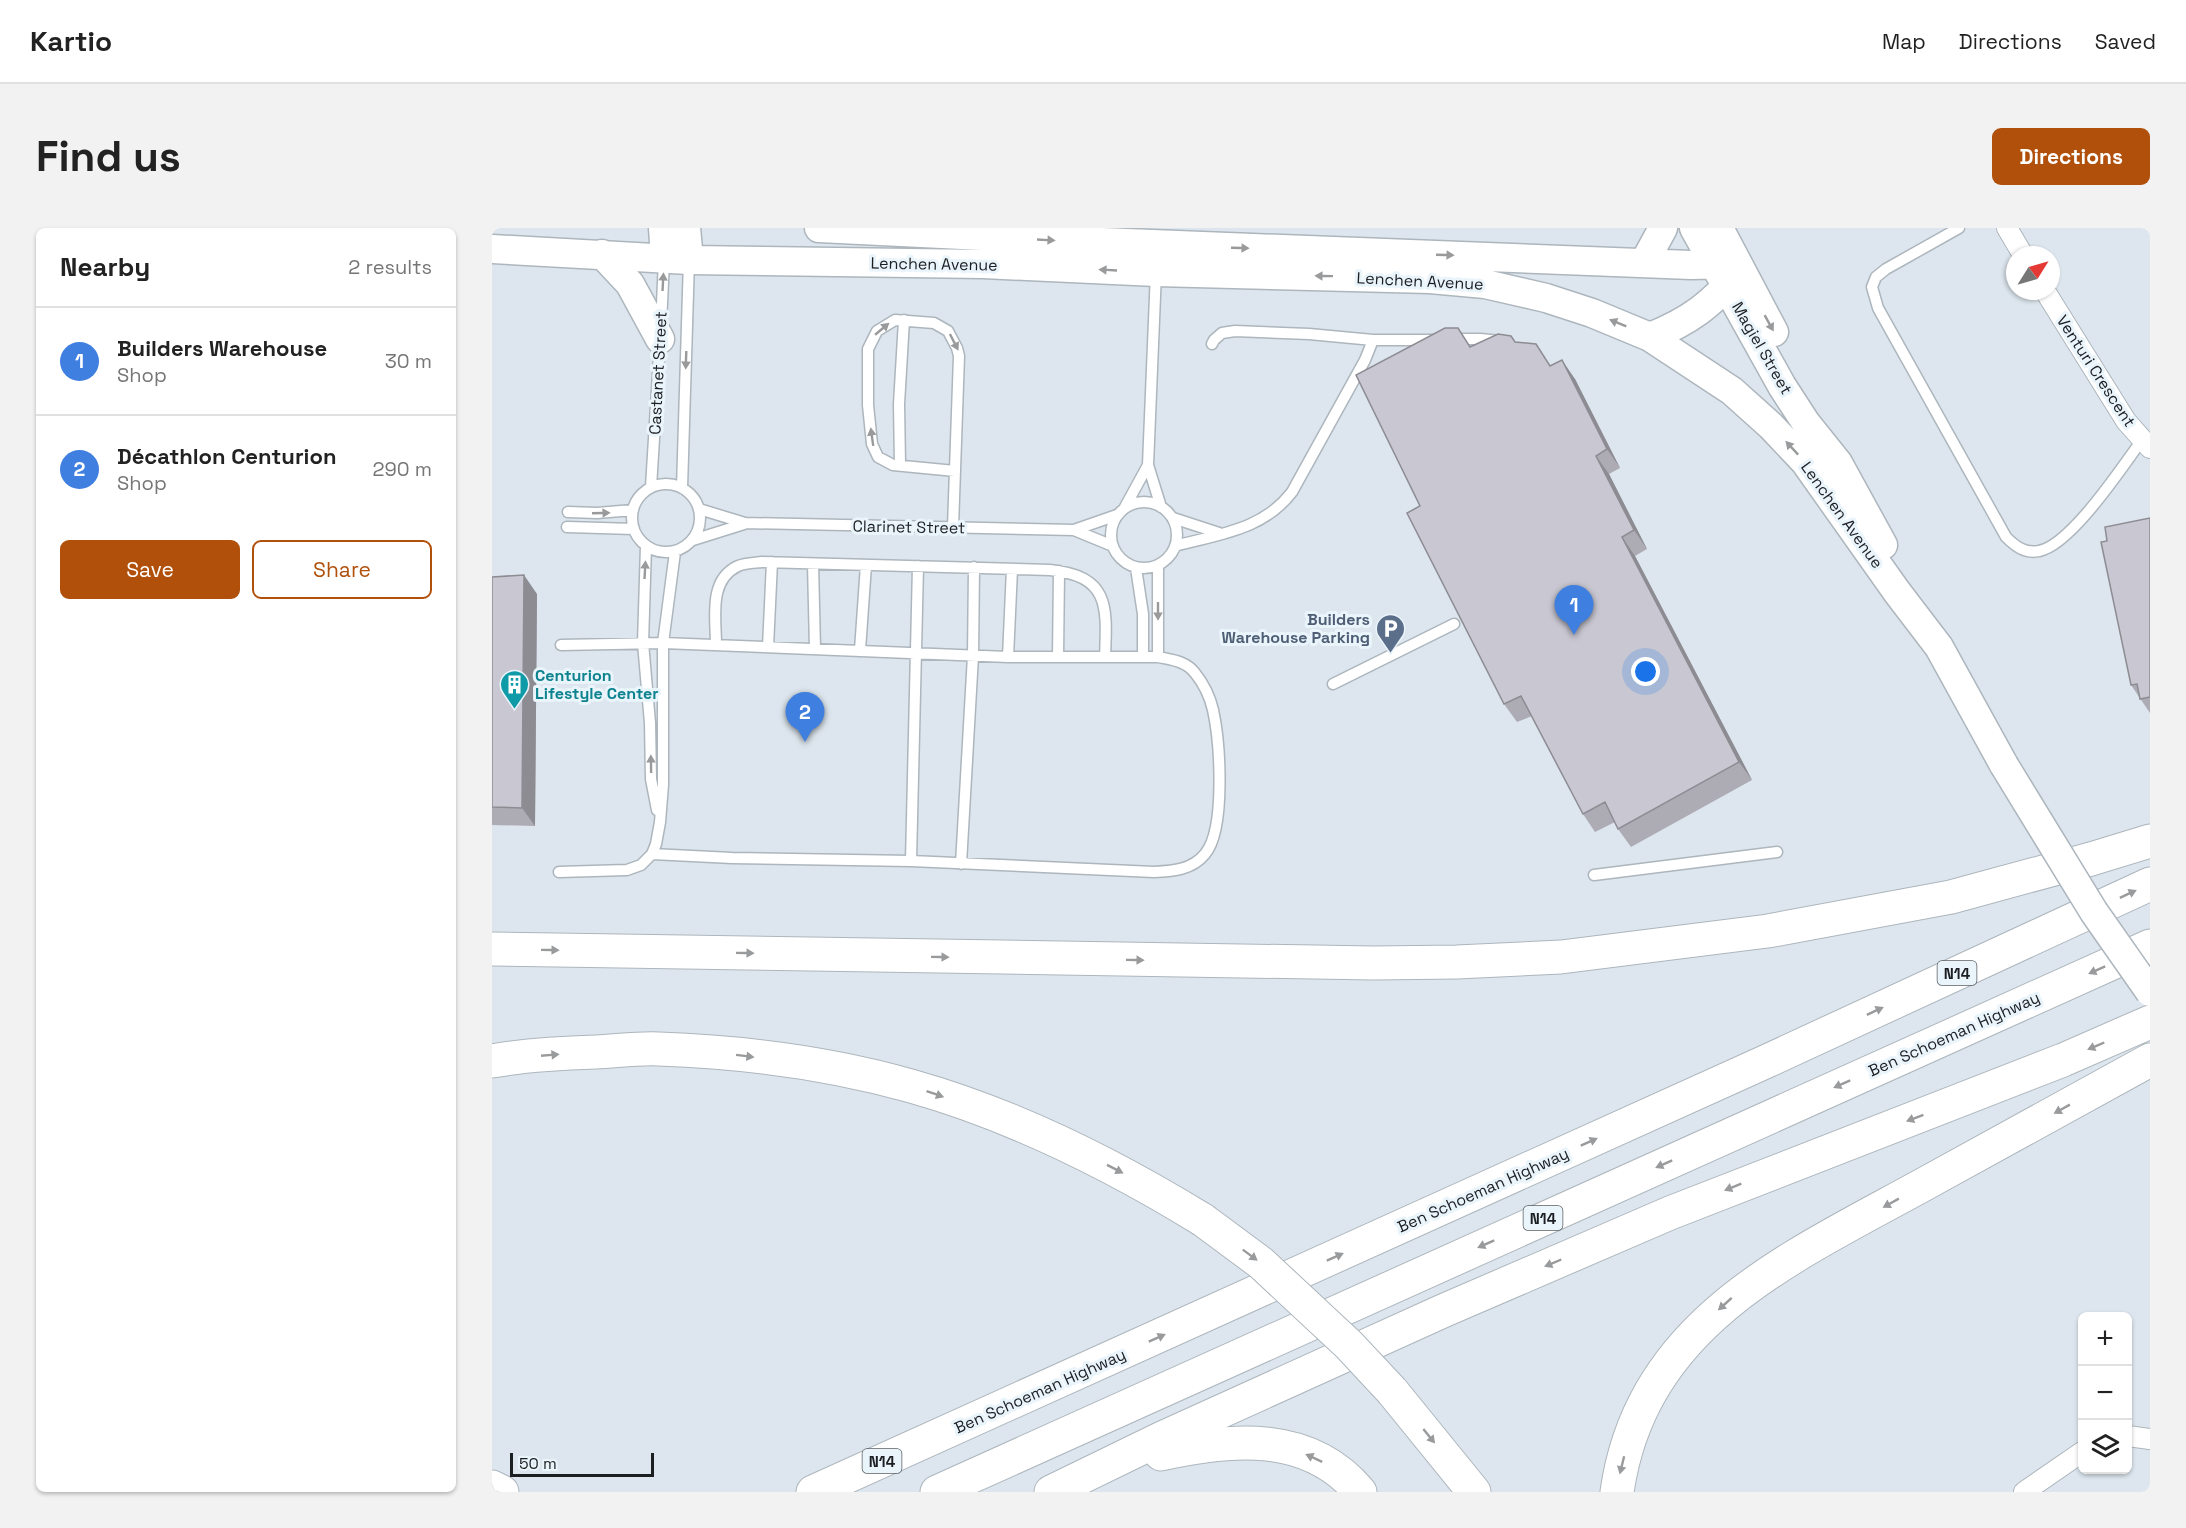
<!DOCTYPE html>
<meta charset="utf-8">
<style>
body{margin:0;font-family:"Space Grotesk",sans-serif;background:#f2f2f2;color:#222}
.controls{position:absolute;right:18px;bottom:18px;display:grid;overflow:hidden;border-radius:9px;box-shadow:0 2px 4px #0004}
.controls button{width:54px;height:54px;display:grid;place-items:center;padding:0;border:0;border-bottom:2px solid #e0e0e0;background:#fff;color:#222;font:30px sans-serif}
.compass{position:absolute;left:1514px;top:18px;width:54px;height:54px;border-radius:50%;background:#fff;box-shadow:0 2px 4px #0004;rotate:53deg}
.scale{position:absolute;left:18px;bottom:15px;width:144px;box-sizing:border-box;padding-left:6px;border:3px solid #1c1f22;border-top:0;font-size:16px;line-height:21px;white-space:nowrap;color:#1c1f22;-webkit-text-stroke:4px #eaf4fb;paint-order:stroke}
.you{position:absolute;left:1154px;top:444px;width:21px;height:21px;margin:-15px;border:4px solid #fff;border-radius:50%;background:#1a73e8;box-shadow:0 0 0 9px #1a73e833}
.badge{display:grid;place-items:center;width:39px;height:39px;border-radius:50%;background:#b0500b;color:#fff;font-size:20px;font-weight:700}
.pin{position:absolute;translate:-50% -50px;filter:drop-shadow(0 2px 3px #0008)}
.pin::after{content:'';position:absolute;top:32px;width:21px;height:18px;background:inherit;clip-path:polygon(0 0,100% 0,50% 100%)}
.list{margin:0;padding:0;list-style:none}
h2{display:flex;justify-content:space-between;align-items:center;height:78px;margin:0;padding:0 24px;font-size:26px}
h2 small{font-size:20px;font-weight:400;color:#767676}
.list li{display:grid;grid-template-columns:39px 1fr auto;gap:18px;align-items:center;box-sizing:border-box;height:108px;padding:0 24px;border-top:2px solid #e0e0e0}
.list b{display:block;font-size:22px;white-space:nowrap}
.list p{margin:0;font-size:20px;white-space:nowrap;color:#767676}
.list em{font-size:20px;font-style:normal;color:#767676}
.actions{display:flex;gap:12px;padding:18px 24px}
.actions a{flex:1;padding:14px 0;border:2px solid #b0500b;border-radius:9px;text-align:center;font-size:21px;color:#b0500b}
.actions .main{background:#b0500b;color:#fff}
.icon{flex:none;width:33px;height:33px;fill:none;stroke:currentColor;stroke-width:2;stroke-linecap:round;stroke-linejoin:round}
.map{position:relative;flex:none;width:1658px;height:1264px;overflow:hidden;border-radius:9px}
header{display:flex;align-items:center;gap:36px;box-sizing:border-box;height:84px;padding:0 30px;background:#fff;border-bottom:2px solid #e0e0e0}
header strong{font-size:28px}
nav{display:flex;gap:33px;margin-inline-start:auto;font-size:21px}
.intro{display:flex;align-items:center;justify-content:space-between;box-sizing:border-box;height:144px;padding:0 36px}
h1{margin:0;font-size:42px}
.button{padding:15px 27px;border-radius:9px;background:#b0500b;color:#fff;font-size:21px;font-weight:700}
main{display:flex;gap:36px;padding:0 36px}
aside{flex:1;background:#fff;border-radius:9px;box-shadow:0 2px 4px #0004}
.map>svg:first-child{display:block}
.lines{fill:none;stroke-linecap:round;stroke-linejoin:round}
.lane-casing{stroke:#adb6bd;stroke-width:13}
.street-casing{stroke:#adb6bd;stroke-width:22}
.secondary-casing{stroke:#adb6bd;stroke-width:31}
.highway-casing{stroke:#adb6bd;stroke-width:35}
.lane{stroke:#fff;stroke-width:10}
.street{stroke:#fff;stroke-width:20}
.secondary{stroke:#fff;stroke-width:28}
.highway{stroke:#fff;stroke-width:33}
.secondary-bridge-casing{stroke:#adb6bd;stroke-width:31;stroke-linecap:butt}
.highway-bridge-casing{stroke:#adb6bd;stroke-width:35;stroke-linecap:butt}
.secondary-bridge{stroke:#fff;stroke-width:28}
.highway-bridge{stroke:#fff;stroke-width:33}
.wall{fill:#adacb5}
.shaded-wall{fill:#8d8c93}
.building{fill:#c9c8d2;stroke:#8d8c93;stroke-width:1.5}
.oneway{fill:#999a9c}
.labels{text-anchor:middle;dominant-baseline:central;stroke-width:6;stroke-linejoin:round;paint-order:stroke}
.shield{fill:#eaf4fb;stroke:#5a5f63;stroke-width:1.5}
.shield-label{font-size:15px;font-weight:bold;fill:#1c1f22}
.street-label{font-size:16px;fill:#1c1f22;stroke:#eaf4fb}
.service-label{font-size:16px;font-weight:bold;fill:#4e5e75;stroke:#eaf4fb;text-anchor:end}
.culture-label{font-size:16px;font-weight:bold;fill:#0d838f;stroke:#eaf4fb;text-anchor:start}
</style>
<header>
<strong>Kartio</strong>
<nav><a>Map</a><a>Directions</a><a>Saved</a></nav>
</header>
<div class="intro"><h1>Find us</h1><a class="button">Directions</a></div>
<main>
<aside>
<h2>Nearby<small>2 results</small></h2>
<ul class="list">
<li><span class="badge" style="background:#3f7fe0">1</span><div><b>Builders Warehouse</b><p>Shop</p></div><em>30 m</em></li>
<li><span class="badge" style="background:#3f7fe0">2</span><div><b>Décathlon Centurion</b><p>Shop</p></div><em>290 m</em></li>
</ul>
<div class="actions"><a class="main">Save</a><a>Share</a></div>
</aside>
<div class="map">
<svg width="1658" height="1264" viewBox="0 0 1658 1264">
<rect width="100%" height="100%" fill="#dde6ee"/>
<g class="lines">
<defs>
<path id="lane" d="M1467,0l-73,41 -10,8 -4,10 6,21 128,229c9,9 19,17 33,14 32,-6 83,-84 103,-111
M664,44l-8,193 13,42
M169,97l3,-65
M959,111h29l21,2
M720,116l2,-4 8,-7 13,-2 74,3 64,6h63
M408,237l-1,-61 5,-84
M140 290a34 34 0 1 1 68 0a34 34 0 1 1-68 0Z
M159,259l9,-146
M190,260l7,-228
M619 307a33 33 0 1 1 66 0a33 33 0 1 1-66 0Z
M633,279l23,-42
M207,281l46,14 329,7 43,-15
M76,284l29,1 36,-3
M681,290l46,15
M75,299l67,2
M461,299l6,-171 -2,-8 -9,-17 -14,-8 -39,-3 -18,11 -9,18v56l4,39 6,13 15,8 62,6
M582,302l39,16
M201,312l51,-16
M154,318l-3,97 7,80 1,56 6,31
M683,318c44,-12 88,-16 117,-54l73,-132 8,-20
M321,336l2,85
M666,338v91
M644,340l7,46v43
M69,417l102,-2 345,14h150c14,3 28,4 37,16 8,10 15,24 18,37 7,32 13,119 -8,144 -13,16 -32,17 -51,18l-243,-11 -179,-3 -80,-4
M224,417c0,-27 -8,-65 22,-79 7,-3 16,-3 24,-4l288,8c60,6 57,37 55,87
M276,419l4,-85
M368,422l6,-85
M516,429l4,-88
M566,429l1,-86
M841,456l121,-60
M419,633l7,-295
M469,636l12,-208 1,-89
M67,644l68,-2 14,-5 11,-11 4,-10 4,-22 3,-37v-142l12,-91
M1102,647l183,-23"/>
<path id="street" d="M1515,0l16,27
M1553,63l81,130 24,27
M1636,1208l22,3
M1532,1264l58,-40"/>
<path id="secondary" d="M171,0l2,30
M194,0l3,32
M327,0l283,14 589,23 46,-1
M1202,0l88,158 24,37 32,40 45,82
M1227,0l55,104
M0,21l197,11 294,4 173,8 274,7 55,5 61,14 46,15 58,24 82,54 39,35 34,36 92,130 42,55 65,118
M110,26l28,30 30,55
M1152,35l19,-35
M1158,109c42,-17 58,-31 90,-64"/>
<path id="highway" d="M0,721l882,14 83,-1 104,-5 207,-26 183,-34 140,-38 59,-18
M0,833c34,-6 69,-8 104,-9 21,-1 43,-4 63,-3 84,3 171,14 252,37 103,29 201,78 292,134
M900,1163l82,101
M669,1226c70,-16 148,-23 199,38
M0,1259l10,5
M321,1264l952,-430 385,-178
M445,1264l1213,-546
M559,1264l109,-53 285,-129 225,-97 393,-153 87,-38
M1125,1264c24,-168 169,-232 302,-305 77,-42 154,-84 231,-127"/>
</defs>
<use href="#lane" class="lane-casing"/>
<use href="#street" class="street-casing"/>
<use href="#secondary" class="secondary-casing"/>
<use href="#highway" class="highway-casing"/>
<use href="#lane" class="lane"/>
<use href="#street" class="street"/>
<use href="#secondary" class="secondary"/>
<use href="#highway" class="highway"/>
<defs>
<path id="secondary-bridge" d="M1512,537l90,147 56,80"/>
<path id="highway-bridge" d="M711,992l58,43 88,82 43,46"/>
</defs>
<use href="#secondary-bridge" class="secondary-bridge-casing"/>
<use href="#highway-bridge" class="highway-bridge-casing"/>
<use href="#secondary-bridge" class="secondary-bridge"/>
<use href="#highway-bridge" class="highway-bridge"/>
</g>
<path class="wall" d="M1023,114l36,24 24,13 45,89 -11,6 38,75 -12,7 117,224 -121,67 -13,-18 -3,-7 -20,10 -12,-18 -51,-98 -15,6 -13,-18 -84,-198 51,-159z
M1658,290v195l-19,-28z
M0,349l45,17 -2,232 -43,-1z"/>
<path class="shaded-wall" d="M1070,132l13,19 45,89 -13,-19z
M1104,228l13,18 38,75 -13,-19z
M1130,309l13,19 117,224 -13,-18z
M32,347l13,19 -2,232 -13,-18z"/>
<path class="building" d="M953,100h13l12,19 28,-13 13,2 4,6 21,2 14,22 12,-6 45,89 -11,7 38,74 -12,7 117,225 -121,67 -13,-27 -22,12 -62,-118 -17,8 -97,-191 13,-7 -64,-131z
M1658,290v179l-10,2 -3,-15 -6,1 -30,-143 6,-1 -2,-14z
M32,347l-2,233 -30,-1v-230z"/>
<defs><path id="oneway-solid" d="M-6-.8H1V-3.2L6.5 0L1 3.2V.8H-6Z" transform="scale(1.5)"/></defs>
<g class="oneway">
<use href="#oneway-solid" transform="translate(554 12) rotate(3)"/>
<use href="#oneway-solid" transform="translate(748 20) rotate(2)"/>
<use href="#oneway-solid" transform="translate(953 27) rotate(2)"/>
<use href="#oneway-solid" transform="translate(616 42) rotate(-177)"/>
<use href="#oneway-solid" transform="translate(832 48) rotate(-179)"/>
<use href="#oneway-solid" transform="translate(171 54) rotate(-87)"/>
<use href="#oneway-solid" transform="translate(1126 95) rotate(-158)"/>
<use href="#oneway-solid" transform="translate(1277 95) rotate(61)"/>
<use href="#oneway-solid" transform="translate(390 101) rotate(-40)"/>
<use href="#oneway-solid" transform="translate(462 114) rotate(63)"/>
<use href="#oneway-solid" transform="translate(194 132) rotate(92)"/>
<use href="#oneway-solid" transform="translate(380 209) rotate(-98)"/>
<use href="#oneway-solid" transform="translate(1300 220) rotate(-133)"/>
<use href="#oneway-solid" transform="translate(109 285) rotate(-2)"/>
<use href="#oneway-solid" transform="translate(153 342) rotate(-87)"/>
<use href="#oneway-solid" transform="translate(666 383) rotate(90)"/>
<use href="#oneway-solid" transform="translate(159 536) rotate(-91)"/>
<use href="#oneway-solid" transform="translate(1636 666) rotate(-25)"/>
<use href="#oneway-solid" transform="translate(58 722) rotate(1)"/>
<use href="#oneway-solid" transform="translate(253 725) rotate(1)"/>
<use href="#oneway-solid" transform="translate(448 729) rotate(1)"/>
<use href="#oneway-solid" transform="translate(643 732) rotate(1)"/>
<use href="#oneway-solid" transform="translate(1605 742) rotate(156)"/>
<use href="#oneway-solid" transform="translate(1383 783) rotate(-25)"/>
<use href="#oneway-solid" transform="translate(1604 818) rotate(157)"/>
<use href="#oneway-solid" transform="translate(58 827) rotate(-5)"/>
<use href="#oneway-solid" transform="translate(253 828) rotate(7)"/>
<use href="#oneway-solid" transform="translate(1350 856) rotate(156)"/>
<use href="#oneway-solid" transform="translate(443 866) rotate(19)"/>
<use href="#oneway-solid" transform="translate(1570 881) rotate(151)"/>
<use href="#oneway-solid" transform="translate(1423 890) rotate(159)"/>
<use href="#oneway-solid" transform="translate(1097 914) rotate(-24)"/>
<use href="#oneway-solid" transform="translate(1172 936) rotate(156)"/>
<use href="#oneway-solid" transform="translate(623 941) rotate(27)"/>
<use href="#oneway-solid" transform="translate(1241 959) rotate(158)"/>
<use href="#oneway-solid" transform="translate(1399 975) rotate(151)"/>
<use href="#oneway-solid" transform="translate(994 1016) rotate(156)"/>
<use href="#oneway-solid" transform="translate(758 1027) rotate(37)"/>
<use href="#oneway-solid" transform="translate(843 1029) rotate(-24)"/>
<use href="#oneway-solid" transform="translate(1061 1035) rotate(157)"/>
<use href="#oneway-solid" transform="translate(1233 1076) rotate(138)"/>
<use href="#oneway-solid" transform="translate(665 1110) rotate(-24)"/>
<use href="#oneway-solid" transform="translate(937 1208) rotate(51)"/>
<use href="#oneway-solid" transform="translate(822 1230) rotate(-155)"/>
<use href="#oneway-solid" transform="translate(1130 1237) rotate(104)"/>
</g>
<defs>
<symbol id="parking-pin" viewBox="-11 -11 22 30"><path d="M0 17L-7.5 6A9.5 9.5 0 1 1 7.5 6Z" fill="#5c6f8a" stroke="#eaf4fb"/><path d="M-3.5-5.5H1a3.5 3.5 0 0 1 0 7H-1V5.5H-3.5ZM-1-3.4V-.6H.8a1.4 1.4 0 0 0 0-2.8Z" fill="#fff"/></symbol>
<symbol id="building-pin" viewBox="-11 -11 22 30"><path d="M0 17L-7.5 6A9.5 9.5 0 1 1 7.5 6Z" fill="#0f9aa8" stroke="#eaf4fb"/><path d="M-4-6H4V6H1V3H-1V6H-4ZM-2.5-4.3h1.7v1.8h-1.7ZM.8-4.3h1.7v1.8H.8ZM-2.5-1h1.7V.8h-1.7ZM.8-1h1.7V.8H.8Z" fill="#fff"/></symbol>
</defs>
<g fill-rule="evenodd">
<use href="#parking-pin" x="882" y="384" width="33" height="45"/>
<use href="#building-pin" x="6" y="440" width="33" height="45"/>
</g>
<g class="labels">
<g class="shield">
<rect x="1445.5" y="733" width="39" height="24" rx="4.5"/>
<rect x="1031.5" y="978" width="39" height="24" rx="4.5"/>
<rect x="370.5" y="1221" width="39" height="24" rx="4.5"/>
</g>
<g class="shield-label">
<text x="1465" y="745">N14</text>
<text x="1051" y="990">N14</text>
<text x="390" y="1233">N14</text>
</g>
<g class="street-label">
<text transform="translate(442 36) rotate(1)">Lenchen Avenue</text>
<text transform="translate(928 53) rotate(3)">Lenchen Avenue</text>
<text transform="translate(1270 120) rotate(60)">Magiel Street</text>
<text transform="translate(1604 143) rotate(57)">Venturi Crescent</text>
<text transform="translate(166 145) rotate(-87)">Castanet Street</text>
<text transform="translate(1350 287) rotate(54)">Lenchen Avenue</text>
<text transform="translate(417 299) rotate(1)">Clarinet Street</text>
<text transform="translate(1462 806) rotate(-24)">Ben Schoeman Highway</text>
<text transform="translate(991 962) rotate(-24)">Ben Schoeman Highway</text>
<text transform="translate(548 1163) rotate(-24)">Ben Schoeman Highway</text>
</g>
<g class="service-label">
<text x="878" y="391">Builders<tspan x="878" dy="18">Warehouse Parking</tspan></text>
</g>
<g class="culture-label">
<text x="43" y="447">Centurion<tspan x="43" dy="18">Lifestyle Center</tspan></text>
</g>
</g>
</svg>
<div class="controls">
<button>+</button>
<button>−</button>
<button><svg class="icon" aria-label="layers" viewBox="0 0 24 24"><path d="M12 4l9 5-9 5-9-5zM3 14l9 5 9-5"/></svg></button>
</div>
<svg class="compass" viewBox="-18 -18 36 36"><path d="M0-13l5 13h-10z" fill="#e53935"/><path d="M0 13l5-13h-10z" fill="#767676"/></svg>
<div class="scale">50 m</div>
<div class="you"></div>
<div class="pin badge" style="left:1082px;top:407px;background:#3f7fe0">1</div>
<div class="pin badge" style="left:313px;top:514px;background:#3f7fe0">2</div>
</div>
</main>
